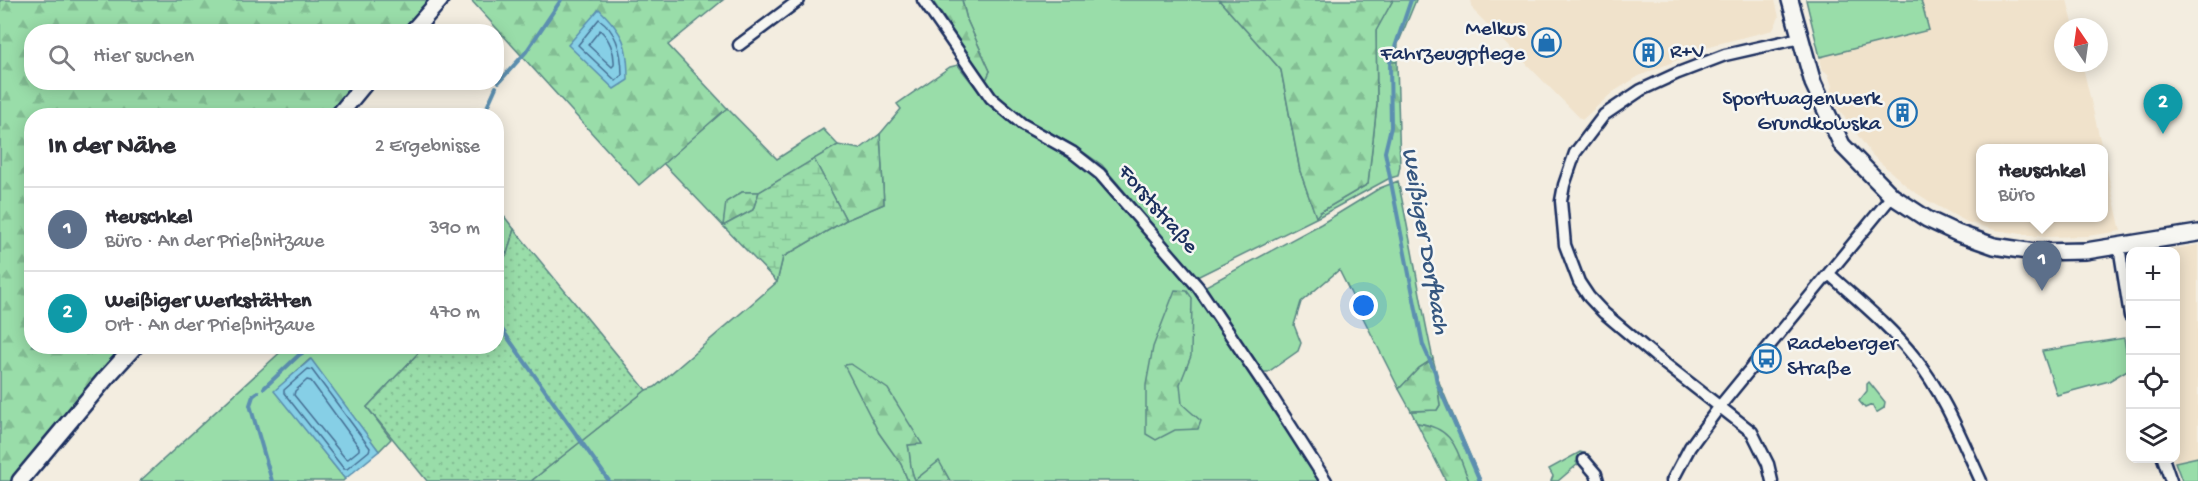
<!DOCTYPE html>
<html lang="de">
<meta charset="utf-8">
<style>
body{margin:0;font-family:"Gochi Hand",sans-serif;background:#f7f7f7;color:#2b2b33}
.controls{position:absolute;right:18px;bottom:18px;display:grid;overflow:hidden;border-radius:12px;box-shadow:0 3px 15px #0003}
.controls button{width:54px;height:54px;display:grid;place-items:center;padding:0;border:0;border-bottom:2px solid #e1e1e2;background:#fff;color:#2b2b33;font:30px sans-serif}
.compass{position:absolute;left:2054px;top:18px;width:54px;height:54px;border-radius:50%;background:#fff;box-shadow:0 3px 15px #0003;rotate:347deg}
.you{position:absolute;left:1364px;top:306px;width:21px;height:21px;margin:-15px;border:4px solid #fff;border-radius:50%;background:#1a73e8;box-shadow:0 0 0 9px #1a73e833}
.badge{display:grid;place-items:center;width:39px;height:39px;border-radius:50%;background:#b45309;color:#fff;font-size:20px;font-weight:700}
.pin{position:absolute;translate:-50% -50px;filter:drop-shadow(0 2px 3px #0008)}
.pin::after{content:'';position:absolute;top:32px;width:21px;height:18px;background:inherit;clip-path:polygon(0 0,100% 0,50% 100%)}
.popup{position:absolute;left:1976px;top:144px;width:132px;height:78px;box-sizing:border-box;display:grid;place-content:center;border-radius:12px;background:#fff;filter:drop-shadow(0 2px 4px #0005);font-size:20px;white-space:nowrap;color:#7c7c81}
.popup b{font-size:22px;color:#2b2b33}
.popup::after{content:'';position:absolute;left:50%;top:100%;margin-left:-12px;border:12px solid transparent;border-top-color:#fff}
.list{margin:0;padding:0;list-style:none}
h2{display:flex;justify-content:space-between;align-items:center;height:78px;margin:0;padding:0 24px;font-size:26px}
h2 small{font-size:20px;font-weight:400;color:#7c7c81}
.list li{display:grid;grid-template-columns:39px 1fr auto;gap:18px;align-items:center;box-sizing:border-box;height:84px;padding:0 24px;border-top:2px solid #e1e1e2}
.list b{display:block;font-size:22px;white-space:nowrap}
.list p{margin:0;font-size:20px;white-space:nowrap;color:#7c7c81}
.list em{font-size:20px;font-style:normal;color:#7c7c81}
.icon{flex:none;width:33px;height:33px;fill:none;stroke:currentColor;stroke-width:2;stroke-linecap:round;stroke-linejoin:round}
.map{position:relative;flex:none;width:2198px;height:481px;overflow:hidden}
.search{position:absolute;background:#fff;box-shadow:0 3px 15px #0003;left:24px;top:24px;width:480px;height:66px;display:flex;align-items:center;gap:15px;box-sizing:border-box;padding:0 21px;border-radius:24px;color:#7c7c81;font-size:22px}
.panel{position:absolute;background:#fff;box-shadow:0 3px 15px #0003;left:24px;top:108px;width:480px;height:246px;border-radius:24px}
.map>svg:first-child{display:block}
.built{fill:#f0e2cb}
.green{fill:#99dda9;stroke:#5a8684;stroke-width:1.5}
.forest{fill:url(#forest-firs);stroke:#5a8684;stroke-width:1.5}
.wetland{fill:url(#wetland-marsh);stroke:#5a8684;stroke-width:1.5}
.garden{fill:url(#garden-dots);stroke:#5a8684;stroke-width:1.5}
.water{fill:#86cfe6;stroke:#5b8fb0;stroke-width:1.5}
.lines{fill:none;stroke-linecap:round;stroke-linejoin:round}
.shore{stroke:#466f94;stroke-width:1.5}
.stream{stroke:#5b8fb0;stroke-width:4}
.street-casing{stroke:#1b2f5e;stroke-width:15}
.secondary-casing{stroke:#1b2f5e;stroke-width:20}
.street{stroke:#f6f6f2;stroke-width:10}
.secondary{stroke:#f6f6f2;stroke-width:15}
.labels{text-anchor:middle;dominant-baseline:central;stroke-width:5;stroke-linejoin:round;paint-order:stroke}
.poi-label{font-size:22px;fill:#1b2f5e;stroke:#f6f6f2;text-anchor:end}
.street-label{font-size:22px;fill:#1b2f5e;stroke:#f6f6f2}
.water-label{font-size:24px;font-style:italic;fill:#365780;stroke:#f6f6f2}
</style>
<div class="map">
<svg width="2198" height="481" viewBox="0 0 2198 481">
<defs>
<pattern id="forest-firs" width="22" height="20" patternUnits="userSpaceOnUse" patternTransform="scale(1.5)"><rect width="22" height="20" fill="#99dda9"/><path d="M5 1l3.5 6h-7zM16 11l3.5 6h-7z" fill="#83be94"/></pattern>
<pattern id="wetland-marsh" width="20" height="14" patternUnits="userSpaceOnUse" patternTransform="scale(1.5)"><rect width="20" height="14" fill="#99dda9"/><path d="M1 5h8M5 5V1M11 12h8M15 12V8" fill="none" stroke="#83be94"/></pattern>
<pattern id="garden-dots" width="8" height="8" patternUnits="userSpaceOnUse" patternTransform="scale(1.5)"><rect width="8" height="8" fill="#99dda9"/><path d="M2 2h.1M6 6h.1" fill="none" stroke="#83be94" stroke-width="1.8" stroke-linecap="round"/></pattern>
</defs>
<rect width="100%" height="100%" fill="#f3ede0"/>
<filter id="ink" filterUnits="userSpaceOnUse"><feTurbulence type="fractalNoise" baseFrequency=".0167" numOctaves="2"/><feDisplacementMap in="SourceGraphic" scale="12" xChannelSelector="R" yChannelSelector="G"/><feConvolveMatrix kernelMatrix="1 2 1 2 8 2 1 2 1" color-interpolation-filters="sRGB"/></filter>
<g filter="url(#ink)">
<path class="built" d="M1471,0h304l4,17 -6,13 -60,15 -74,31 -26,16 -31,28 -109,-110z
M1921,0h146l7,27h-11v36h19l20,85h-122v70h124v-62l17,75 -33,5 -45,1 -48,-7 -28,-8 -35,-19 -22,-14 -38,-34 -34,-47 -8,-16 2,-6 -4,-12 -6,-5 -2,-12 109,-27z
M2198,245v212l-23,5 -2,-3 3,-1v-206h-21z"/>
<path class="green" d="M962,0h257l62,70 19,101 16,45 4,-4 48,-28 9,-80 -1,-74 17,-30h23l-18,44 -1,18h-7l1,65 -6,25 5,26 -70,38 -123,61 -95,-112 -29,-20 -49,-27 -28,-24 -10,-14 4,-9 -23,-51z
M1806,0h115l8,30 -109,27z
M958,65l28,36 33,27 51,29 27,20 97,114 59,85 66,105h-369l-11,-19 -24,18c-7,-14 -4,-21 -7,-35l14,-2 -43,-10 22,31 7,17h-377l115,-91 9,-3 122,-105 6,-25 63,-37 38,-16 -4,-70 21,-25 -4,-5 53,-37z
M727,108l50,51 46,-30 15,16 -78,47h-18l-15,10 -4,24 -60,-63z
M1398,181c13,59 22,119 35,178l-14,9 -20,21 -60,-119 -38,32 -7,23 7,18 -3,8 -30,21h-7l-57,-85 117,-63 59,-36z
M496,206l18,23 -7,25 -10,-11z
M2124,338l5,31 -20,12 -52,14 -15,-44z
M286,347h138l-57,60 24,32 -12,12 -69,-92 -35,32 70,88 -2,2h-203z
M1439,382l42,99h-12l-16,-37 -26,-19 -10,-2 -6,-12 26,-1 3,-5 -2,-14z
M1869,382l16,20 -1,6 -8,5 -4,-8 -7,3 -6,-7 8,-10v-7z
M1580,452l8,2 -12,8 2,2 -20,17h-7l2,-5 -4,-7z
M2198,457v24h-16l-7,-19z"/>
<path class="forest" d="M0,0h440l-28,31 -380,1v50l334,1 -30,32 -304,1v230l100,1 -119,134h-13z
M471,0h252l-55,45 59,63 -88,77z
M932,0h30l5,20 23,51 -4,9z
M1219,0h174l-17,31 1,73 -9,80 -48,28 -4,5 -16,-46 -19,-101z
M1390,62h7l3,104 -2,10 -8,2 -5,-26 6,-25z
M880,134l4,70 -38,16 -32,-61 24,-14 22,4z
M742,192h17l-6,18 -30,16 3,-24z
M1175,290l12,1 5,7 -1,58 -11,28 2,20 19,17 -3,8 -23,1 -19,10 -10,-6v-49l7,-38z
M1433,359l6,23 -1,9 2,14 -3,5 -26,1 -12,-22 20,-21z
M851,364l37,25 34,55 -14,1c3,13 1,22 7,35l24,-19 11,20h-42l-7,-17 -22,-31 -35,-68z
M1417,423c38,5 39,27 52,58h-23z"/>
<path class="wetland" d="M814,159l32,61 -63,37 -6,25 -54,-56 30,-16 6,-18z"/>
<path class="garden" d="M514,229l132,161 -115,91h-104l-60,-74 57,-60 72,-1 1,-80 10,-12z"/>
<path class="water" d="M599,9c25,25 29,35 29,71l-14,9 -46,-44z
M311,359l68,92 -34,28 -71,-88z"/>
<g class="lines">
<path class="shore" d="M599,19c19,13 23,35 23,56l-6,6 -38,-36z
M600,30c9,8 15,22 14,35l-2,2 -24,-22z
M308,369l4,1 58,78 -1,3 -22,18h-3l-60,-76v-3z
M307,380l4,1 48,66v3l-11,9 -3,-1 -51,-63 1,-4z"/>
<path class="stream" d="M1411,0l-21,62 1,65 -6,25 38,193 12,27 2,11 43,98
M499,82l27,-30 35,-52
M483,116l13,-29
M496,321l113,160
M264,388l35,-33 14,-9
M258,392l-5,4 -3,9 22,76"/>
<defs>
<path id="street" d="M923,0l68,98 31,26 50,28 28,22 98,113 69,102 59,92
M739,45l60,-45
M2119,246l11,70
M1829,274c30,27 62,53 86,84 29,36 47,82 66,123
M2163,458l8,23
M1584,460l12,14 2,7
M1672,481l18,-34 30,-41 172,-210
M1772,481l-4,-17 -16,-32 -97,-76 -51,-43 -15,-16 -10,-15 -14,-37 -4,-44 3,-16 11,-32 29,-38 37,-25 37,-17 47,-18 75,-17"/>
<path id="secondary" d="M1790,0l23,83 29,62 50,51 35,23 30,14 37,13 40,6 52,-1 112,-18
M412,32l28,-32
M338,116l28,-34
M20,481l85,-102 30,-33"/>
</defs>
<use href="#street" class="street-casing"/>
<use href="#secondary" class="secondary-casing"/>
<use href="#street" class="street"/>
<use href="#secondary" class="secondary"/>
</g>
</g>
<defs>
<symbol id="shop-ring" viewBox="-11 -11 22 22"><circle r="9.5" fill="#f6f6f2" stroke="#1f6fb2" stroke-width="1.5"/><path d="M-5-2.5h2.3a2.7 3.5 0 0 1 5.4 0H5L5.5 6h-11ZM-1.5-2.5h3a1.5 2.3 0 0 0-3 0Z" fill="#1f6fb2"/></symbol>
<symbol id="building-ring" viewBox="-11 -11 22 22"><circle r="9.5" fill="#f6f6f2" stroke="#1f6fb2" stroke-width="1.5"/><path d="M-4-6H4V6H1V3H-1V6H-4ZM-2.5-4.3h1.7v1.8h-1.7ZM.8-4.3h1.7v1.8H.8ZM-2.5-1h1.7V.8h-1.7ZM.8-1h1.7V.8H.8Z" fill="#1f6fb2"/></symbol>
<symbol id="bus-ring" viewBox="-11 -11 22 22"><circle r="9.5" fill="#f6f6f2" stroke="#1f6fb2" stroke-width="1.5"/><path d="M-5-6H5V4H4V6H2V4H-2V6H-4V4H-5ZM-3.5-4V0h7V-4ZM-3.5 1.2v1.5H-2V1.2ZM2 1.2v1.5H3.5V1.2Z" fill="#1f6fb2"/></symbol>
</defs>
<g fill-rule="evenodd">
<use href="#shop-ring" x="1530" y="26" width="33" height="33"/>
<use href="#building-ring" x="1632" y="36" width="33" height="33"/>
<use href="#building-ring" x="1886" y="96" width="33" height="33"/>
<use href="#bus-ring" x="1750" y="342" width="33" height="33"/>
</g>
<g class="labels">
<g class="poi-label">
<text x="1525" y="30">Melkus<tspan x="1525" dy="25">Fahrzeugpflege</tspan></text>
<text x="1670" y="53" text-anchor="start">R+V</text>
<text x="1881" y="100">Sportwagenwerk<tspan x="1881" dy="25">Grundkowska</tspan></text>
<text x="1787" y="345" text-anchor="start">Radeberger<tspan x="1787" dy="25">Straße</tspan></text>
</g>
<g class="street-label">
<text transform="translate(1157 210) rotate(49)">Forststraße</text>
</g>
<g class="water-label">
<text transform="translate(1424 241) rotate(80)">Weißiger Dorfbach</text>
</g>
</g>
</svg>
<div class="controls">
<button>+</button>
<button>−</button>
<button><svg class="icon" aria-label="locate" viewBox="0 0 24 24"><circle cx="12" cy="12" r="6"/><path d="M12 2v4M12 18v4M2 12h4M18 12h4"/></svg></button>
<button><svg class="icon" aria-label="layers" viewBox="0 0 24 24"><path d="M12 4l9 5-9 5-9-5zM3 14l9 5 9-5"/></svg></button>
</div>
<svg class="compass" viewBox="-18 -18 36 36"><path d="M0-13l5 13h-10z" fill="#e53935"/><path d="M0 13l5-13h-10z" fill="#7c7c81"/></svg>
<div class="you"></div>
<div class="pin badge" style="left:2042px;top:291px;background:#5c6f8a">1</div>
<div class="popup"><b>Heuschkel</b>Büro</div>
<div class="pin badge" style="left:2163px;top:134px;background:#0f9aa8">2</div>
<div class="search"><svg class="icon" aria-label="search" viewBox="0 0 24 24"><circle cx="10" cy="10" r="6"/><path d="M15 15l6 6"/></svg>Hier suchen</div>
<section class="panel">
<h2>In der Nähe<small>2 Ergebnisse</small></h2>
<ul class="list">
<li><span class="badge" style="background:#5c6f8a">1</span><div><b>Heuschkel</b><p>Büro · An der Prießnitzaue</p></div><em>390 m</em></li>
<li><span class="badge" style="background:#0f9aa8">2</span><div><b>Weißiger Werkstätten</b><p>Ort · An der Prießnitzaue</p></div><em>470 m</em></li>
</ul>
</section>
</div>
